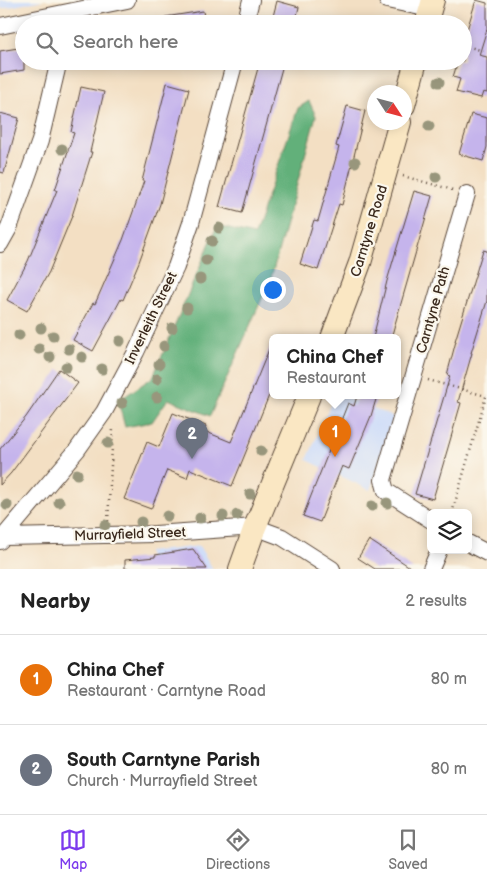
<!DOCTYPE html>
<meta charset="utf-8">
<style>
body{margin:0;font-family:"Balsamiq Sans",sans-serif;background:#f2f2f2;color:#222}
.controls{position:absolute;right:15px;bottom:15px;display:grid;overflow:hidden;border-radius:8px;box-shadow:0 2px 12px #0003}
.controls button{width:45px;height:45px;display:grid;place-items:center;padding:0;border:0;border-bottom:1px solid #e0e0e0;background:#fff;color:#222;font:25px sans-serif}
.compass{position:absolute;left:367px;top:85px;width:45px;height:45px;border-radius:50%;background:#fff;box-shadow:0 2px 12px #0003;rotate:126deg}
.you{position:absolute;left:272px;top:289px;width:18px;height:18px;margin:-12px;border:4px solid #fff;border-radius:50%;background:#1a73e8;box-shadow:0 0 0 8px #1a73e833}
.badge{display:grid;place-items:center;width:32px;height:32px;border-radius:50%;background:#7c3aed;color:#fff;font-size:16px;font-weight:700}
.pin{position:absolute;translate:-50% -41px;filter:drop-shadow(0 1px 2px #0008)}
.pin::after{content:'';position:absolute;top:26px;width:18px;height:15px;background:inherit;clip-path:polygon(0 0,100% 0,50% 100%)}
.popup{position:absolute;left:269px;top:334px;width:132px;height:65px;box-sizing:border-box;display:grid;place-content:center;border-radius:8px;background:#fff;filter:drop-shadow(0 1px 4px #0005);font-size:16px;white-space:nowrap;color:#767676}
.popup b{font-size:19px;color:#222}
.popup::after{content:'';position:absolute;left:50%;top:100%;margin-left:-10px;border:10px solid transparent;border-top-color:#fff}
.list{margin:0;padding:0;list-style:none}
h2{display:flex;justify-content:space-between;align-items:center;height:65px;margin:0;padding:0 20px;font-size:21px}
h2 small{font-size:16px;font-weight:400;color:#767676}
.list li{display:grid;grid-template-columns:32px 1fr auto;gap:15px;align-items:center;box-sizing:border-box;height:90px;padding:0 20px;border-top:1px solid #e0e0e0}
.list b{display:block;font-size:19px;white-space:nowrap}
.list p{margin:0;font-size:16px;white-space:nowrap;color:#767676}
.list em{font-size:16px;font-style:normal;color:#767676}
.icon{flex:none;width:28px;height:28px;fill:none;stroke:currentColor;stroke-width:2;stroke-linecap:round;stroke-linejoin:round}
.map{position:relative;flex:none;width:487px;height:569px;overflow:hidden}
.search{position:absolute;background:#fff;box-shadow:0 2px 12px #0003;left:15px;right:15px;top:15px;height:55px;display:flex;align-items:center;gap:12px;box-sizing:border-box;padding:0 18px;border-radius:28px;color:#767676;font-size:19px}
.sheet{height:245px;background:#fff}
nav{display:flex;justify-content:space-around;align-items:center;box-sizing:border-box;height:70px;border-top:1px solid #e0e0e0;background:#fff;font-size:14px;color:#767676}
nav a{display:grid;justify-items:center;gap:2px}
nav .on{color:#7c3aed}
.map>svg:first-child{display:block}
.built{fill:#ccdbf9}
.forest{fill:#62b07a;stroke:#4e6d4c}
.building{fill:#c5b4ec}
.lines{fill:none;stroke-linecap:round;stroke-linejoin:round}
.street-casing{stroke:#574537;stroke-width:18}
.secondary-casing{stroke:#574537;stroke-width:24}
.path{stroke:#574537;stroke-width:2.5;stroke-dasharray:1 4;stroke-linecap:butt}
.street{stroke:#fff;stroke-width:16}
.secondary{stroke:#fae7c3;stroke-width:22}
.tree{fill:#98967b}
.labels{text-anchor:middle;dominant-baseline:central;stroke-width:4.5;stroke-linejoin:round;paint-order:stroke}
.street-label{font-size:14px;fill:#3b2a1e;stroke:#fbf7ec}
</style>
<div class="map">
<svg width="487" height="569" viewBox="0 0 487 569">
<rect width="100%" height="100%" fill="#fbf7ec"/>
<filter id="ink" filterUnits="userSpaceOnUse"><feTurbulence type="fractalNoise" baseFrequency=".02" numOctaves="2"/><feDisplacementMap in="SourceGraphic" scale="10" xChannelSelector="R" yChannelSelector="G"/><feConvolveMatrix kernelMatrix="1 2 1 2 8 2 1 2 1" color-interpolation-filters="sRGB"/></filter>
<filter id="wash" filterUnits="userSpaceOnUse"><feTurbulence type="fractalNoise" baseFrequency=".0096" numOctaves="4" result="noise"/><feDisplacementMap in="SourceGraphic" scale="20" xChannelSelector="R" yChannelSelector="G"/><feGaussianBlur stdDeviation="1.12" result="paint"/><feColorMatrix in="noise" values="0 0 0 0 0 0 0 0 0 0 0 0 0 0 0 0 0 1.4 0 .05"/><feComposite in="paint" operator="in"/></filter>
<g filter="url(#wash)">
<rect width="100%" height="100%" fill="#f3dfc3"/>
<path class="built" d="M0,0h43l-43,9z
M334,396h9l51,21 -24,73 -63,-30z
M199,546l14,23h-63l-2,-17z"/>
<path class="forest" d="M309,101l7,15 -45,162 -61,138 -42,-17 -16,23 -27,5 -7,-26 35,-24 64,-151 37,9 44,-127z"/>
<g id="blocks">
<path class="building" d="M476,0l11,3v26l-8,26 8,2v36l-4,-1 -2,6 -25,-6 4,-13 -7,-2 5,-16h5v-18z
M277,1l22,6 -4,17h-24z
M203,11l2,13h-39l-1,-7z
M24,47v23l-24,4v-23z
M260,61h24l-42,152 -23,-6z
M167,83l22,6 -29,115 -21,58 -16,38 -2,-1 -28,52 -20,-11 20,-37 2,1 28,-64 21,-59h-2z
M81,87l23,5 -14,60h2l-20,64 -23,56 -22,39 -20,-11 21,-39 29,-71h-2l19,-57 -3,-1z
M347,106l18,5 -23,94 -3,-1 -21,66 -18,-6 14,-44 4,1 21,-74 -3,-1z
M0,113l19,5 -15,55 -4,-1z
M471,114l16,4v29l-4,14 -24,-7z
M414,191l18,5 -41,142h-18l14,-57z
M483,250l4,1v50l-16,52h1l-14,49 3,1 -28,96 -18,-5 35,-118 -3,-1 9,-34h-1z
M272,342v52l-2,-1 -38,93 -42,-17 -3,9 -20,-8 -16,39 -27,-10 23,-57 12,5 14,-34 33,13 -2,5 27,11z
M59,369l19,14 -67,90 -11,12v-36l26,-32z
M357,396h20l-6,20 -22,53 -7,-3 -22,56 -17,-6 45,-113 6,3z
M369,540l44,29h-38l-17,-11z
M193,549l14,20h-82v-9l30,-3v-2z"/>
</g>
</g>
<g filter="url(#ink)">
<use href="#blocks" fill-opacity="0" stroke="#574537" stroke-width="1"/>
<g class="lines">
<defs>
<path id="street" d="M387,0l43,9
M245,24l6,-24
M0,26l127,-26
M0,244l9,-16 31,-87 17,-72v-8
M431,520l-45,-29 -3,-11 84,-286
M4,537l151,-3 100,-7 27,10 50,32
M0,541l77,-91 27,-38 32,-60 40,-85 15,-44 44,-162
M468,543l19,10
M431,569l8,-19"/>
<path id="secondary" d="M426,24l7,-24
M404,105l12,-44
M332,338l28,-75 40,-141
M240,569l15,-42 54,-131"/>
</defs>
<use href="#street" class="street-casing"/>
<use href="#secondary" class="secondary-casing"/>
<path class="path" d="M463,45l24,7
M403,176l50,14
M428,380l58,16
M452,513l35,-120
M108,521l5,-92"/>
<use href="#street" class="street"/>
<use href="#secondary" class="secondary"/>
</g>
<g class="tree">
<circle cx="439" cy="82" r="5.5"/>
<circle cx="429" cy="126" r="5.5"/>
<circle cx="62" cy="149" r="5.5"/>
<circle cx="355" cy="162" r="5.5"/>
<circle cx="436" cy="177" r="5.5"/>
<circle cx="219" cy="228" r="5.5"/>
<circle cx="212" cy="241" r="5.5"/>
<circle cx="206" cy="260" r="5.5"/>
<circle cx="200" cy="279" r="5.5"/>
<circle cx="187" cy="308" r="5.5"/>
<circle cx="41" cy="328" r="5.5"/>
<circle cx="172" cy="328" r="5.5"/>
<circle cx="19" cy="335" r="5.5"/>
<circle cx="53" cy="336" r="5.5"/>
<circle cx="120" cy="341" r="5.5"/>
<circle cx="164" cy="346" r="5.5"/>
<circle cx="39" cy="349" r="5.5"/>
<circle cx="69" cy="349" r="5.5"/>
<circle cx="50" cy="357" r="5.5"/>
<circle cx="82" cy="357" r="5.5"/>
<circle cx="159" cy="364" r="5.5"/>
<circle cx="66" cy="367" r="5.5"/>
<circle cx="102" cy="369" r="5.5"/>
<circle cx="157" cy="379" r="5.5"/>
<circle cx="157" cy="397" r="5.5"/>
<circle cx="122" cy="403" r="5.5"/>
<circle cx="108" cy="443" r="5.5"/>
<circle cx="261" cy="451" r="5.5"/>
<circle cx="77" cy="474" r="5.5"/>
<circle cx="250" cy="494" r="5.5"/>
<circle cx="59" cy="502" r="5.5"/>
<circle cx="387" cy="503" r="5.5"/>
<circle cx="7" cy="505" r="5.5"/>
<circle cx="372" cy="506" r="5.5"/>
<circle cx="237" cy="515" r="5.5"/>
<circle cx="167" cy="516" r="5.5"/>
<circle cx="223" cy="516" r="5.5"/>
<circle cx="200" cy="518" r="5.5"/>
<circle cx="141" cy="522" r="5.5"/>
<circle cx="105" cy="525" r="5.5"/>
</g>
</g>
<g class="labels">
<g class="street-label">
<text transform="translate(369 231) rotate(-73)">Carntyne Road</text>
<text transform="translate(433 310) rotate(-74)">Carntyne Path</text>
<text transform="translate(151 318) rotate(-64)">Inverleith Street</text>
<text transform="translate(130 534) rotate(-2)">Murrayfield Street</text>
</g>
</g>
</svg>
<div class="controls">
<button><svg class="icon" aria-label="layers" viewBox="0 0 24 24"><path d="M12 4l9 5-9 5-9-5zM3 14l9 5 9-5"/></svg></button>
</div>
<svg class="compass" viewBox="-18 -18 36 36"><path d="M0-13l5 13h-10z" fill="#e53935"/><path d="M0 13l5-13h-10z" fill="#767676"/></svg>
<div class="you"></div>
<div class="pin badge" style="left:335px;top:457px;background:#e8710a">1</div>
<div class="popup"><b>China Chef</b>Restaurant</div>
<div class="pin badge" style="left:192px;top:459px;background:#6b7280">2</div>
<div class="search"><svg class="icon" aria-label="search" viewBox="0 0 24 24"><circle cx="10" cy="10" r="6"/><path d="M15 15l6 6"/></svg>Search here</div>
</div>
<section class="sheet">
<h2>Nearby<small>2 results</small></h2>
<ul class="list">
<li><span class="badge" style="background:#e8710a">1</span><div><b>China Chef</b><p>Restaurant · Carntyne Road</p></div><em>80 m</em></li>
<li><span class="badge" style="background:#6b7280">2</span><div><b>South Carntyne Parish</b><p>Church · Murrayfield Street</p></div><em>80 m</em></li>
</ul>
</section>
<nav>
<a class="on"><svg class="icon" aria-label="map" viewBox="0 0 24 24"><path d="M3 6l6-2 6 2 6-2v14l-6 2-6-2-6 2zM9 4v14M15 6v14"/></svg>Map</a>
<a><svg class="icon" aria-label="directions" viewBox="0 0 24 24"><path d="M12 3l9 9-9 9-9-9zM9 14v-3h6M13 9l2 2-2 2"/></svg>Directions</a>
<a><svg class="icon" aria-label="saved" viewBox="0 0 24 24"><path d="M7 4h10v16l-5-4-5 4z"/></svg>Saved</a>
</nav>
